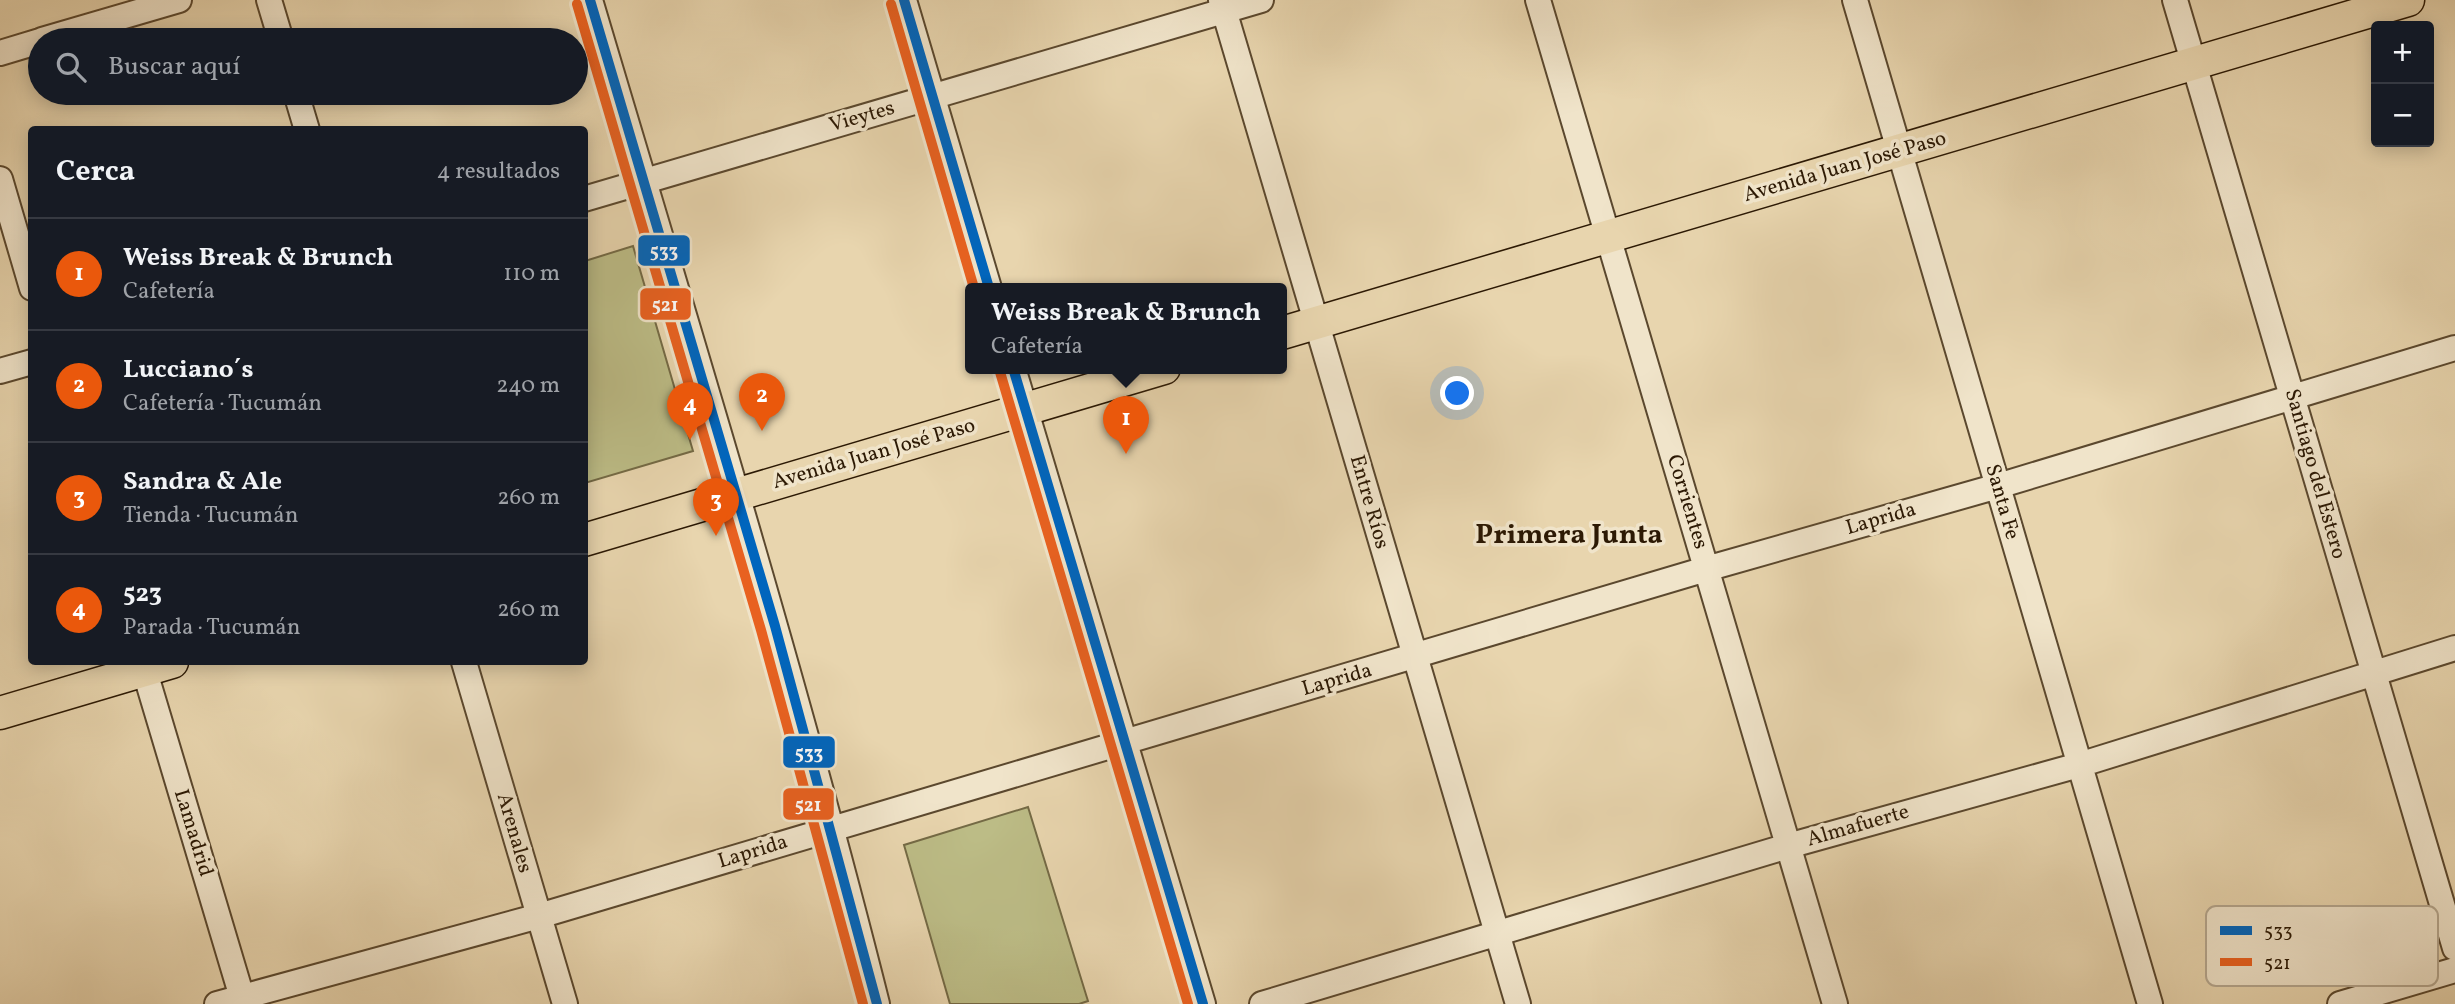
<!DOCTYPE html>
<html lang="es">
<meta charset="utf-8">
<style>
body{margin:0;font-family:Vollkorn,serif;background:#20242c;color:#f1f3f6}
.controls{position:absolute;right:21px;top:21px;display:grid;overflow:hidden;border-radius:7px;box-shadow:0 4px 18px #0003}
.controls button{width:63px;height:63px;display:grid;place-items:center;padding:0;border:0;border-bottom:2px solid #363941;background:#171b24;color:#f1f3f6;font:35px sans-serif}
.you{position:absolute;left:1458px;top:394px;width:24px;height:24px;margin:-18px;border:5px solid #fff;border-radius:50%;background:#1a73e8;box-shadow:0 0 0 10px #1a73e833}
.badge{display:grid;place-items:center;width:46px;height:46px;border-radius:50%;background:#ea580c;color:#fff;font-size:23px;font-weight:700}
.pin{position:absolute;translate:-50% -58px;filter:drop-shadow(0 2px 4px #0008)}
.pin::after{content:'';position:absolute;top:37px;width:24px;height:21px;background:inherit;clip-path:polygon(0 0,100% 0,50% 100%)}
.popup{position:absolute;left:965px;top:283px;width:322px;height:91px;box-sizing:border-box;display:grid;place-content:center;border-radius:7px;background:#171b24;filter:drop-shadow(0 2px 5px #0005);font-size:23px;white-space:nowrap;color:#9ea1a6}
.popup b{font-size:26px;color:#f1f3f6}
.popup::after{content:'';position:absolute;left:50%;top:100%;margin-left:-14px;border:14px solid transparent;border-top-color:#171b24}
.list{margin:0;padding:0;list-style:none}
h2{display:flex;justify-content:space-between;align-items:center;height:91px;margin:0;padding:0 28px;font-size:30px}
h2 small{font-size:23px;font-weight:400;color:#9ea1a6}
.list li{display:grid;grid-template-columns:46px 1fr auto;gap:21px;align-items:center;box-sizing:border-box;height:112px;padding:0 28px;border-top:2px solid #363941}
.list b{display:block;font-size:26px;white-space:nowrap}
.list p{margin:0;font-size:23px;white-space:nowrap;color:#9ea1a6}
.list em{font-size:23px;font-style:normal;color:#9ea1a6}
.icon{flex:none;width:38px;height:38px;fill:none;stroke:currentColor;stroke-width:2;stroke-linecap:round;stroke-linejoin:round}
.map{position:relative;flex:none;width:2455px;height:1004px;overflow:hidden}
.search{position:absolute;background:#171b24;box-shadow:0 4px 18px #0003;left:28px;top:28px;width:560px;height:77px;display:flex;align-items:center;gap:18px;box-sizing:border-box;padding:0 24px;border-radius:38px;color:#9ea1a6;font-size:26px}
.panel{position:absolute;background:#171b24;box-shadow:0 4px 18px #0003;left:28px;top:126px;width:560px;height:539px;border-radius:7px}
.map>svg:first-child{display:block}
.green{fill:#bcbc86;stroke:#746a45;stroke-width:2}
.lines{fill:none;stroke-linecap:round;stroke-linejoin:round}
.minor-casing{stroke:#5b482e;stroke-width:28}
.major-casing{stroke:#2c1904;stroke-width:35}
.minor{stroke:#f0e4ca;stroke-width:24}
.major{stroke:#e8d5ae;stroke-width:32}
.bus-1-casing{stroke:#f0e4ca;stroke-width:16}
.bus-2-casing{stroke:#f0e4ca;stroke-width:16}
.bus-1{stroke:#0065bd;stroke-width:10}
.bus-2{stroke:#e86120;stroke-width:10}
.labels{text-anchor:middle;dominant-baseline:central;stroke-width:7;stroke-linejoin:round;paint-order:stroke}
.street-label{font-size:21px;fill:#2c1904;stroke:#f0e4ca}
.district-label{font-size:28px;font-weight:bold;fill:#2c1904;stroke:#f0e4ca}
.key{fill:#f0e4ca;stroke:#b5a78f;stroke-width:2}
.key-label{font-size:19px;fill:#2c1904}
.line-badge{stroke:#f0e4ca;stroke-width:2.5}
.badge-label{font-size:19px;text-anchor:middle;font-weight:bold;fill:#fff}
</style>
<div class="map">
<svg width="2455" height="1004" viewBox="0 0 2455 1004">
<rect width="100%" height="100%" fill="#e8d5ae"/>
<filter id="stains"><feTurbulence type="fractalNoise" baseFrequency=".00286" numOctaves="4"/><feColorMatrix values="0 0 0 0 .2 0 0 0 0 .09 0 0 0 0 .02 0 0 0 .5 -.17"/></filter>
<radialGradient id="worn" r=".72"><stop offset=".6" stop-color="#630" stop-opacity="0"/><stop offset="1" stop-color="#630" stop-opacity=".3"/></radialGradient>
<path class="green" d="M633,246l60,205 -108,32v-222z
M1028,807l60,194 -9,3h-129l-46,-159z"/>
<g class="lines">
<defs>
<path id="minor" d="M269,0l12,40
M590,0c99,334 202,666 287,1004
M904,0l85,288
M1221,0l297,1004
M1538,0l297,1004
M1855,0l295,1004
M2175,0l280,948
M42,40l137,-40
M0,53l40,-12
M296,93l11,37
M0,179l32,109
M584,199l677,-199
M1013,368l190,636
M0,371l32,-9
M142,662l102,342
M464,662l101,342
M217,1004l322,-88 1167,-347 292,-83 457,-138
M1262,1004l526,-158 291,-81 376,-117
M2340,1004l115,-34"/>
<path id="major" d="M1282,333l1126,-333
M584,540l580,-172
M0,713l172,-51"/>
</defs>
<use href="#minor" class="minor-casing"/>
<use href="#major" class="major-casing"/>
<use href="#minor" class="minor"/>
<use href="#major" class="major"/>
<defs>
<path id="bus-1" d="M590,0l185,626 102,378
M904,0l85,288
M1013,368l190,636"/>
<path id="bus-2" d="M577,4l184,626 102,374
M891,4l83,284
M1000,372l188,632"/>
</defs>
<use href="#bus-1" class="bus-1-casing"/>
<use href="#bus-2" class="bus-2-casing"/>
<use href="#bus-1" class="bus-1"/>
<use href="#bus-2" class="bus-2"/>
</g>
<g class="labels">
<g class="street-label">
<text transform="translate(862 117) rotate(-16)">Vieytes</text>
<text transform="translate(1845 167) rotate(-16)">Avenida Juan José Paso</text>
<text transform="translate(874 454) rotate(-16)">Avenida Juan José Paso</text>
<text transform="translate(2315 474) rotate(74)">Santiago del Estero</text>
<text transform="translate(1369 502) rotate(74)">Entre Ríos</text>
<text transform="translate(1687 502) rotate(73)">Corrientes</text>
<text transform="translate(2002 502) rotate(74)">Santa Fe</text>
<text transform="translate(1881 519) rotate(-16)">Laprida</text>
<text transform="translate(1337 680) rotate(-16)">Laprida</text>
<text transform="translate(1858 826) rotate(-16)">Almafuerte</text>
<text transform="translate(193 833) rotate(73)">Lamadrid</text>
<text transform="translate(514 833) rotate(74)">Arenales</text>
<text transform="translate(753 852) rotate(-17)">Laprida</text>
</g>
<g class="district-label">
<text x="1569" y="535">Primera Junta</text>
</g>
</g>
<rect x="2206" y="906" width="232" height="80" rx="10" class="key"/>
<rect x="2220" y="926" width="32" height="9" fill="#0065bd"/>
<rect x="2220" y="958" width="32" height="8" fill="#e86120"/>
<g class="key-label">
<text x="2264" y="937">533</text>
<text x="2264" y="969">521</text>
</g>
<g class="line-badge">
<rect x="637" y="234" width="54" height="33" rx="7" fill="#0065bd"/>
<rect x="639" y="287" width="53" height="34" rx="7" fill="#e86120"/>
<rect x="782" y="735" width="54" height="34" rx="7" fill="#0065bd"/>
<rect x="782" y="787" width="53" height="34" rx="7" fill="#e86120"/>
</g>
<g class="badge-label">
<text x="664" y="257">533</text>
<text x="665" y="311">521</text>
<text x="809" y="759">533</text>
<text x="808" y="811">521</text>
</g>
<rect width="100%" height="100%" filter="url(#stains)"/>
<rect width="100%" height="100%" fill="url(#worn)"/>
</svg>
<div class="controls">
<button>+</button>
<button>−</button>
</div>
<div class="you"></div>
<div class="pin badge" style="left:1126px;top:454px">1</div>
<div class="popup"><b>Weiss Break &amp; Brunch</b>Cafetería</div>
<div class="pin badge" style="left:762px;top:431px">2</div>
<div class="pin badge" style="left:716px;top:536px">3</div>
<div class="pin badge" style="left:690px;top:440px">4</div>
<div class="search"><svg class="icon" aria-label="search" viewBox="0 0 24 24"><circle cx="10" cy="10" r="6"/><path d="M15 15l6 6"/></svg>Buscar aquí</div>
<section class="panel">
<h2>Cerca<small>4 resultados</small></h2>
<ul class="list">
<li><span class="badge">1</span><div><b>Weiss Break &amp; Brunch</b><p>Cafetería</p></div><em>110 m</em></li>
<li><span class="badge">2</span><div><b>Lucciano´s</b><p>Cafetería · Tucumán</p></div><em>240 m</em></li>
<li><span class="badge">3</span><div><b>Sandra &amp; Ale</b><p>Tienda · Tucumán</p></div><em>260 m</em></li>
<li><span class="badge">4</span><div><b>523</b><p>Parada · Tucumán</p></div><em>260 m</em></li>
</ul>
</section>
</div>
